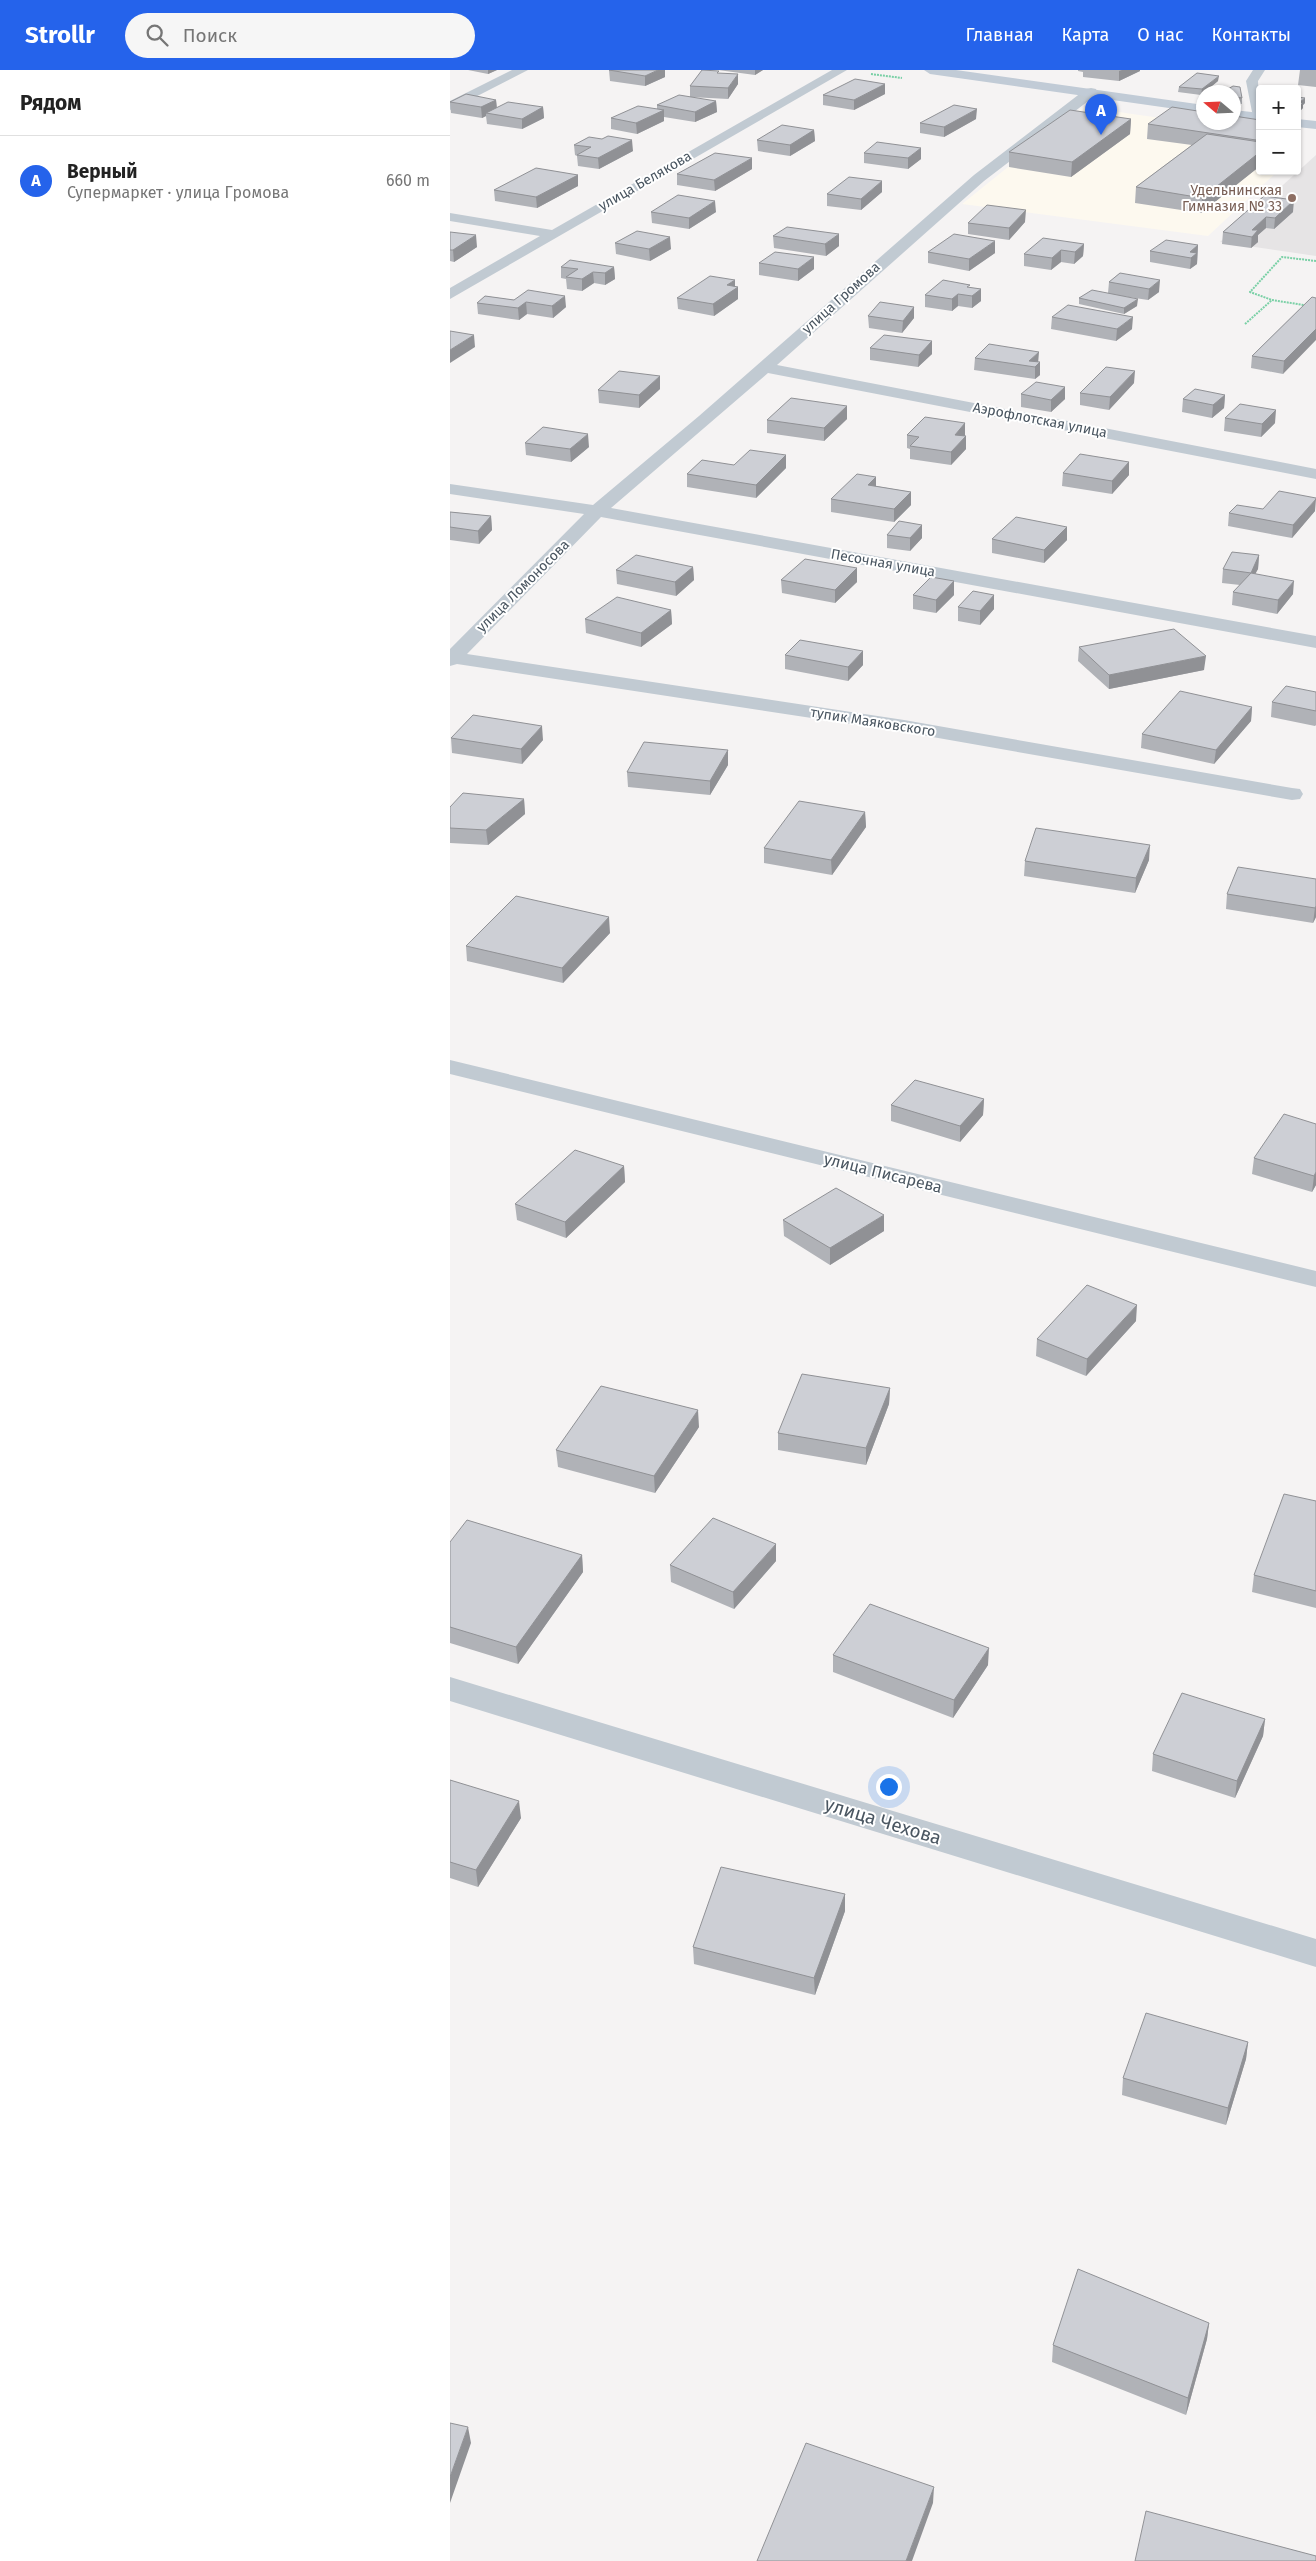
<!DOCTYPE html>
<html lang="ru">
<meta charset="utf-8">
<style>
body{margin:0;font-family:"Fira Sans",sans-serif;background:#f6f6f6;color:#222}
.controls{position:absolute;right:15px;top:15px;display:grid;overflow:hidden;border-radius:5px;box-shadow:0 1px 4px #0004}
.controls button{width:45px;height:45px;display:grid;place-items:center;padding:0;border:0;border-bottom:1px solid #e0e0e0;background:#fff;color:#222;font:25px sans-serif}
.compass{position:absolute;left:746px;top:15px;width:45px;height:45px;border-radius:50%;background:#fff;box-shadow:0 1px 4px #0004;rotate:289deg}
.you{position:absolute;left:438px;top:1716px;width:18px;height:18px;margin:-12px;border:4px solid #fff;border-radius:50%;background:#1a73e8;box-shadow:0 0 0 8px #1a73e833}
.badge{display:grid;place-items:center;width:32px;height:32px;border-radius:50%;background:#2563eb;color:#fff;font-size:16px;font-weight:700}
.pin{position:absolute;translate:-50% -41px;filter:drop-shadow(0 1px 2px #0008)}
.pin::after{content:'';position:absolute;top:26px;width:18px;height:15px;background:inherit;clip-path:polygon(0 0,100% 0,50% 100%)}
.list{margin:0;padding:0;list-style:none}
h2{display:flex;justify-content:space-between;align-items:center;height:65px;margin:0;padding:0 20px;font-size:21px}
h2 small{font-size:16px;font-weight:400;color:#767676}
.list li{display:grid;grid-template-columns:32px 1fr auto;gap:15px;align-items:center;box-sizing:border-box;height:90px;padding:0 20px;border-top:1px solid #e0e0e0}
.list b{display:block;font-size:19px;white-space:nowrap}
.list p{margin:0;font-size:16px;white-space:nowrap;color:#767676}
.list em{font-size:16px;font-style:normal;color:#767676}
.icon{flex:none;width:28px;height:28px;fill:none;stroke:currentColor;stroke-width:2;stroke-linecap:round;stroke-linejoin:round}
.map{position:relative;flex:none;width:866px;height:2491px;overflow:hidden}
header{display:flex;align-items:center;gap:30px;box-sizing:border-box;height:70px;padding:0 25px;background:#2563eb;color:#fff}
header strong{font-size:24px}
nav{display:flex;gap:28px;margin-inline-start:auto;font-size:18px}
.search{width:350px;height:45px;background:#f6f6f6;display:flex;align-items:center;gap:12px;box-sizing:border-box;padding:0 18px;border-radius:28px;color:#767676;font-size:19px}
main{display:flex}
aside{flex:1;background:#fff}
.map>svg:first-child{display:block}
.commercial{fill:#fdf9ef}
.education{fill:#e6e4e5}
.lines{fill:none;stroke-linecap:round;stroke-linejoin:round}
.path{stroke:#7ad0a6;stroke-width:2;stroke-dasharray:2 1;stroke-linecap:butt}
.street{fill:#c1cad2;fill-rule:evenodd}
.secondary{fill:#c1cbd6;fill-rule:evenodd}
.wall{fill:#b0b2b7}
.shaded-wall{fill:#909195}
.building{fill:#cdcfd5;stroke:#909195}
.education-dot{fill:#8d6e63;stroke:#fff;stroke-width:2}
.labels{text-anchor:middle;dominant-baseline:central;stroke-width:4;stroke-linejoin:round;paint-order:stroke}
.far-street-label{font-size:14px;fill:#4a5661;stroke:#fff}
.far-education-label{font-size:14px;fill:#785e54;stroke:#fff;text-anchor:end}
.street-label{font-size:16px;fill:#4a5661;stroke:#fff}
.near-street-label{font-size:19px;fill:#4a5661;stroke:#fff}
</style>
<header>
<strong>Strollr</strong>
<div class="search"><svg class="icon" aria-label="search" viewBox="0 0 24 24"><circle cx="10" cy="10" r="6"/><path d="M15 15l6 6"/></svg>Поиск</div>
<nav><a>Главная</a><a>Карта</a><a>О нас</a><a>Контакты</a></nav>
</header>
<main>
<aside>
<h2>Рядом<small></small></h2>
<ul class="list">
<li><span class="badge">A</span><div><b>Верный</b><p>Супермаркет · улица Громова</p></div><em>660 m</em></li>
</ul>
</aside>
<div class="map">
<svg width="866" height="2491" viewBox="0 0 866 2491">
<rect width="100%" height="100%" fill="#f5f3f3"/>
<path class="commercial" d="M633,37l177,25v39h18l-70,65 -246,-32z"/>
<path class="education" d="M866,85v101l-96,-14z"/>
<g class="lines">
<path class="path" d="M421,4l31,4
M866,191l-34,-4 -32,35 22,8 44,7
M795,254l27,-24"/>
<path class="street" d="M62,0h16l-78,40v-9z
M382,0h15l-397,229v-11l90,-52 -90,-15v-8l102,17z
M803,0h12l-7,11 2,40 -7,-4 -7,-36z
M641,18l5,1 1,3 -1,3 -112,86 -207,184 539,104v10l-548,-106 -157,135 705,128v12l-715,-131 -134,137 437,66 388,68 8,1 3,5 -3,5 -8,1 -388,-68 -447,-68 -7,2v-17l134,-135 -134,-20v-10l143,21 106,-89 275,-241 112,-86z
M0,990l866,211v16l-866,-213z
M0,1607l866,262v28l-866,-266z"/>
<path class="secondary" d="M474,0h32l248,35v8l-274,-39z
M784,40l26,3v8l-26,-3z
M847,49l19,2v8l-19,-2z"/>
</g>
<path class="wall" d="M18,0h29l-9,4z
M159,0l56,7 -20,9 -35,-5z
M268,0h45l-8,5z
M628,0h62v1l-21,10 -36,-4v-5l-5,-1z
M850,0h16v17l-18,-2z
M768,11l-17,14 -23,-3 1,-5z
M288,14l-10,15 -38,-2v-11z
M784,22l8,6v6l-8,-1z
M435,24l-31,16 -31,-5v-10z
M847,27l8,6 -2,2v3l-4,4 -2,-1z
M46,30l1,8 46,-1 1,11 -22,11 -35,-5 -1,-8 -4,2 -31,-5 -1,-11z
M266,31l1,11 -22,10 -31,-5v4l-27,13 -26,-5v-11l46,-9v-4z
M526,49l-32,18 -24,-4v-10z
M681,49l-1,15 -59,43 -62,-10v-15z
M810,50v46l-59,47 -66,-10 1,-16 56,-42 -45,-6 1,-15z
M364,60l1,11 -25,15 -32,-5 -1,-11z
M124,75l59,6 -34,18 -21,-3 -1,-10 -2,-1z
M471,78v11l-13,10 -44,-6v-10z
M302,99l-37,22 -38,-6v-11z
M128,105v11l-41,22 -42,-7 -1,-11z
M432,122l-21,18 -34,-4v-12z
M814,126l29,16 -19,17 -8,-1 -8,7v7l-7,6 -29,-4 1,-12z
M201,142h65l-27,17 -37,-6z
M575,152l-16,18 -41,-6v-11z
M0,162l27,15 -23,15 -4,-1z
M323,166l66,10 -13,10 -52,-8z
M165,173l56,6 -21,12 -34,-7z
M634,174l-1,12 -9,8 -13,-2 -10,8 -27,-4v-12z
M748,175l-1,19 -7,5 -40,-7v-11z
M478,182l67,1 -26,18 -41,-8z
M309,193l55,6 -16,12 -39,-6z
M111,197h53l1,12 -10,6 -11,-2 -12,8 -15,-2 -1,-10 -5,-1z
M670,203l39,19 -11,8 -26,-4 15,10 -13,8 -45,-10v-6l29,-5 1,-11z
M285,216l3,13 -24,17 -36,-7 -1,-11z
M520,218l11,1v12l-9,7 -14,-2 -6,5 -27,-4v-12z
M35,226l81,11 -13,11 -26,-4 -8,6 -41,-6 -1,-11z
M862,227l-29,77 -32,-6 1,-12z
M464,237v11l-12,15 -33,-5 -1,-12z
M602,247l80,12 -16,12 -65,-12z
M482,271v13l-14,13 -48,-7v-12z
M525,288l63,4 2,13 -5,4 -61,-9z
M684,313l-25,27 -29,-5v-12z
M615,317v12l-14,13 -30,-5v-13z
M210,319l-21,19 -40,-5 -1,-13z
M775,325l-1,13 -12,10 -30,-6 1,-13z
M397,336v13l-23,22 -57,-8v-13z
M775,348l50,5 -14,14 -37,-6z
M515,353v13h1v13l-15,16 -41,-6v-10l-3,-1v-13z
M75,373l64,4 -18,15 -45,-7z
M679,392v13l-17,19 -50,-8 1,-13z
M284,395l52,3 -30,30 -69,-11v-13z
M426,407v9l35,6v13l-17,17 -63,-10v-13z
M813,439l52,2 -23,27 -64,-12 1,-13z
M0,442l41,4 1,14 -13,14 -29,-4z
M472,455v13l-12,13 -23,-3v-13z
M542,469l75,1 -23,23 -52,-10z
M809,485l-1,14 -3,4 38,21 -16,20 -45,-9 1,-13 7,-7 -18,-2 1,-14z
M243,497l1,13 -18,16 -59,-12 -1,-14z
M407,498v14l-22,21 -53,-10 -1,-13z
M463,525h41l-18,18 -23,-4z
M544,525v14l-14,16 -22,-4v-14z
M221,540l1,14 -31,23 -55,-14 -1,-14z
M629,577l125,23 -95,19 -31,-28z
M335,585l78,10 -15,16 -63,-12z
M866,622v33l-1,1 -44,-9 1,-15z
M802,637l-1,14 -37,43 -73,-16 1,-14z
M1,668l92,2 -21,24 -70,-11z
M278,680v15l-18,30 -82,-8 -1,-15z
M74,729l1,15 -37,31 -38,-2v-36z
M415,742l1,15 -34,48 -68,-12v-15z
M699,790l-14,33 -111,-17 1,-15z
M866,809v38l-3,6 -87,-14 1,-15z
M160,863l-47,50 -96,-22 -1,-15z
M534,1029l-1,16 -23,27 -69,-21v-16z
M866,1054v61l-4,7 -60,-18 2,-16z
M174,1096l1,16 -59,56 -49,-18 -2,-16z
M333,1150l101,11 -54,34 -46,-29z
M686,1251l-50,55 -50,-20 1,-17z
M440,1318l-1,16 -23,61 -88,-15v-17z
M249,1357l-44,66 -97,-26 -2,-17z
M866,1431v107l-64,-16 2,-17z
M0,1472l132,13 1,17 -65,92 -68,-21z
M326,1491l-42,48 -63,-27 -1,-17z
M383,1585l155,10 -35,53 -120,-46z
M815,1649l-2,17 -28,62 -83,-27 1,-17z
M0,1710l71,38 -43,69 -28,-9z
M395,1824v17l-30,84 -121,-31 -1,-17z
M798,1972l-2,17 -20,66 -104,-30 1,-17z
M759,2253l-2,16 -21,76 -134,-53 1,-17z"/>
<path class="shaded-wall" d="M38,0h9l-9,4z
M208,0h7v7l-20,9v-10z
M305,0h8l-8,5z
M672,0h18v1l-21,10v-10z
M288,4v10l-10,15v-11z
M769,6l-1,5 -17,14 1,-6z
M435,14v10l-31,16v-10z
M855,28v5l-2,2v3l-4,4 1,-10z
M46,30l1,11 -11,2v3l-4,2 -1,-11z
M266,31l1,11 -22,10v-10z
M93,37l1,11 -22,11v-10z
M527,39l-1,10 -32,18v-10z
M214,40v11l-27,13 -1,-11z
M681,49l-1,15 -59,43 1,-15z
M364,60l1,11 -25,15v-11z
M810,67v14l-5,4 1,-15z
M182,70l1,11 -34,18 -1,-11z
M471,78v11l-13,10v-11z
M810,82v14l-59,47 1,-15z
M302,88v11l-37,22 -1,-11z
M128,105v11l-41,22 -1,-11z
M432,111v11l-21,18v-11z
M844,130l-1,12 -19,17 1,-11z
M265,131l1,11 -27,17v-11z
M576,140l-1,12 -16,18v-12z
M816,147v11l-8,7v7l-7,6 1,-18z
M389,164v12l-13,10 -1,-12z
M26,165l1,12 -23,15 -1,-12z
M220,167l1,12 -21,12 -1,-12z
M545,171v12l-26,18v-12z
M634,174l-1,12 -9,8 1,-12z
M748,175l-1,19 -7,5 1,-11 -1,-6z
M611,180v12l-10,8 1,-12z
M364,187v12l-16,12v-12z
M164,197l1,12 -10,6v-12z
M143,202l1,11 -12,8v-12z
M285,210v9l3,-2v12l-24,17 -1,-12 14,-19z
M710,210l-1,12 -11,8 1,-11z
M531,219v12l-9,7v-12z
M508,224v12l-6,5v-12z
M115,226l1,11 -13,11 -1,-12z
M688,229l-1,7 -13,8v-6z
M76,232l1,12 -8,6 -1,-12z
M464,237v11l-12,15 1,-12z
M683,247l-1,12 -16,12 1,-12z
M866,259v11l-33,34 1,-13z
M24,265l1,12 -25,16v-13z
M482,271v13l-14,13 1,-12z
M589,282l-1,12 2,-2v13l-5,4v-12l-6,-6z
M685,301l-1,12 -25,27 1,-13z
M210,306v13l-21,19v-13z
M615,317v12l-14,13v-12z
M775,325l-1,13 -12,10 1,-13z
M397,336v13l-23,22v-13z
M826,340l-1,13 -14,14 1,-13z
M515,353v13l-11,11 1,-12z
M138,364l1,13 -18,15 -1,-13z
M516,366v13l-15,16v-13z
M336,385v13l-30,30v-13z
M679,392v13l-17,19v-13z
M426,407v13l-8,-5z
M461,422v13l-17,17v-13z
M866,429l-1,12 -23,27 1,-13z
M41,446l1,14 -13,14 -1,-13z
M472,455v13l-12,13v-13z
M617,457v13l-23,23v-13z
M809,485l-1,14 -9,17 2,-13z
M243,497l1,13 -18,16 -1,-14z
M407,498v14l-22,21v-13z
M504,511v14l-18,18v-13z
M844,511l-1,13 -16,20 1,-14z
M544,525v14l-14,16v-14z
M221,540l1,14 -31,23v-14z
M413,581v14l-15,16v-14z
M756,586l-2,14 -95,19v-14z
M802,637l-1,14 -37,43 2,-14z
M92,656l1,14 -21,24 -1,-15z
M278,680v15l-18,30v-14z
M74,729l1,15 -37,31 -2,-15z
M415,742l1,15 -34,48 -1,-15z
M700,775l-1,15 -14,33 1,-15z
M866,836v11l-3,6 2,-15z
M159,847l1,16 -47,50 -1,-15z
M534,1029l-1,16 -23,27v-16z
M174,1096l1,16 -59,56 -1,-16z
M866,1102v13l-4,7 2,-16z
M434,1145v16l-54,34v-17z
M687,1235l-1,16 -50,55 1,-17z
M440,1318l-1,16 -23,61v-17z
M248,1340l1,17 -44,66 -1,-17z
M326,1474v17l-42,48 -1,-17z
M132,1485l1,17 -65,92 -2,-17z
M539,1578l-1,17 -35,53 1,-18z
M815,1649l-2,17 -28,62 2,-17z
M69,1731l2,17 -43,69 -2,-17z
M395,1824v17l-30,84 -1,-17z
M798,1972l-2,17 -20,66 2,-17z
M759,2253l-2,16 -21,76 2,-17z
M18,2357l3,16 -21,60v-26z
M484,2417l-1,16 -21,58h-6z"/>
<path class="building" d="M159,0h49l-13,6z
M252,0l17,1 -2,2 21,1 -10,14 -38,-2z
M747,3l22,3 -17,13 -23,-2z
M405,9l30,5 -31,16 -31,-5z
M783,16l7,1 2,11 -8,-1v-5h-11z
M16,24l30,6 -15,7 -31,-5z
M229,25l37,6 -21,11 -38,-7z
M847,27l8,1 -5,4 3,1 -4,3h-2z
M58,32l35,5 -21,12 -36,-6z
M504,35l23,4 -33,18 -24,-4z
M188,36l26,4 -28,13 -25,-5z
M722,37l32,5v10h30v-6l26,4v17l-4,3 -108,-16z
M620,40l61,9 -59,43 -63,-10z
M332,55l32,5 -24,15 -33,-5z
M757,64l53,8v10l-58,46 -66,-11z
M158,66l24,4 -34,18 -21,-3 14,-8 -17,-2 15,-8 13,2z
M427,72l44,6 -13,10 -44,-5z
M265,83l37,5 -38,22 -37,-6z
M86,98l42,7 -42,22 -42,-7z
M399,107l33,4 -21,18 -34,-5z
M228,125l37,6 -26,17 -38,-6z
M814,126l30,4 -19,18 -9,-1 -14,13h6l-6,7 -29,-5z
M537,135l39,5 -17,18 -41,-5z
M337,157l52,7 -14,10 -52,-8z
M187,161l33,6 -21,12 -34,-6z
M0,162l26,3 -23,15h-3z
M504,164l41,7 -26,18 -41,-7z
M593,168l41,6 -9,8 -14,-2 -9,8 -28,-4z
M716,170l32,5 -8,7 7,1 -6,5 -41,-7z
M325,182l39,5 -16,12 -39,-6z
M120,190l44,7 -9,6 -12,-1 -11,7 -16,-2 12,-8 -17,-2z
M670,203l40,7 -11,9 -40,-7z
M260,206l25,4 -8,5 11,2 -25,17 -36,-6z
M493,210l27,5 -3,2 14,2 -9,7 -14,-2 -6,5 -27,-4z
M78,220l37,6 -13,10 -26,-4 -8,6 -41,-5 8,-7 29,4z
M642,220l46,9 -14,9 -45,-10z
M862,227l4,1v31l-32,32 -32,-5z
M430,232l34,5 -11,14 -35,-5z
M618,235l65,12 -16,12 -65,-12z
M0,261l24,4 -24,15z
M434,265l48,6 -13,14 -49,-7z
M539,274l50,8 -10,9 11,1 -5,5 -60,-9z
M656,297l29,4 -25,26 -30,-4z
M169,301l41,5 -21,19 -41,-5z
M586,312l29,5 -14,13 -30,-6z
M745,319l30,6 -12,10 -30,-6z
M341,328l56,8 -23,22 -57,-8z
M790,334l36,6 -14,14 -37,-6z
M475,347l40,6 -10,12 11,1 -15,16 -41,-6 9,-9 -12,-2z
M93,357l45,7 -18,15 -45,-6z
M300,380l36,5 -30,30 -69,-11 15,-14 32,5z
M630,384l49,8 -17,19 -49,-8z
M407,404l19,3 -8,8 43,7 -17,17 -63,-10z
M829,421l37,7v1l-23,26 -64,-12 8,-8 26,4z
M0,442l41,4 -13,15 -28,-4z
M566,447l51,10 -23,23 -52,-11z
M449,451l23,4 -12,13 -23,-3z
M782,482l27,3 -8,18 43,8 -16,19 -45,-8 18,-19 -28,-4z
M186,485l57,12 -18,15 -59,-12z
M355,489l52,9 -22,22 -54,-10z
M481,507l23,4 -18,19 -23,-5z
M523,521l21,4 -14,16 -22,-4z
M167,527l54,13 -30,23 -56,-14z
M724,559l32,27 -97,19 -30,-28z
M350,570l63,11 -15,16 -63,-12z
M836,616l30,6v19l-44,-9z
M730,621l72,16 -36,43 -74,-16z
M23,645l69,11 -21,23 -70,-11z
M194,672l84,8 -18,31 -83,-9z
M13,723l61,6 -38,31 -36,-2v-21z
M349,731l66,11 -34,48 -67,-12z
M586,758l114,17 -14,33 -111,-17z
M788,797l78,12v27l-1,2 -88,-14z
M66,826l93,21 -47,51 -96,-22z
M465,1010l69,19 -24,27 -69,-21z
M834,1044l32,10v48l-2,4 -60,-18z
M125,1080l49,16 -59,56 -50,-18z
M386,1118l48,27 -54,33 -47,-28z
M637,1215l50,20 -50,54 -50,-20z
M352,1304l88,14 -24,60 -88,-15z
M151,1316l97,24 -44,66 -98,-26z
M834,1424l32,7v90l-62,-16z
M263,1448l63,26 -43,48 -63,-27z
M17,1450l115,35 -66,92 -66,-20v-85z
M420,1534l119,44 -35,52 -121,-45z
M732,1623l83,26 -28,62 -84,-27z
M0,1710l69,21 -43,69 -26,-8z
M271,1797l124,27 -31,84 -121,-31z
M696,1943l102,29 -20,66 -105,-30z
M628,2199l131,54 -21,75 -135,-53z
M0,2353l18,4 -18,50z
M356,2373l128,44 -28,74h-149z
M696,2441l170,45v5h-181z"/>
<circle class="education-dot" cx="842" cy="128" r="5"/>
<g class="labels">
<g class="far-street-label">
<text transform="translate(195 111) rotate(-30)">улица Белякова</text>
<text transform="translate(391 228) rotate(-42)">улица Громова</text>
<text transform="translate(590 350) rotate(11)">Аэрофлотская улица</text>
<text transform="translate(433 493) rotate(10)">Песочная улица</text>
<text transform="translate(73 516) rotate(-45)">улица Ломоносова</text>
<text transform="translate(423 652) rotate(9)">тупик Маяковского</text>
</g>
<g class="far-education-label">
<text x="832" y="120">Удельнинская<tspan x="832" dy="16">Гимназия № 33</tspan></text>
</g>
<g class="street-label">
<text transform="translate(433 1103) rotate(14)">улица Писарева</text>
</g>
<g class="near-street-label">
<text transform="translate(433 1751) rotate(17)">улица Чехова</text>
</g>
</g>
</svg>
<div class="controls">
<button>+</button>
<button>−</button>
</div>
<svg class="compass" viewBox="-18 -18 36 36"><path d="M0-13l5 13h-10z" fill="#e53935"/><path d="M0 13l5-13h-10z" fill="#767676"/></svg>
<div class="you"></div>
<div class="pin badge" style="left:651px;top:65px">A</div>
</div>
</main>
